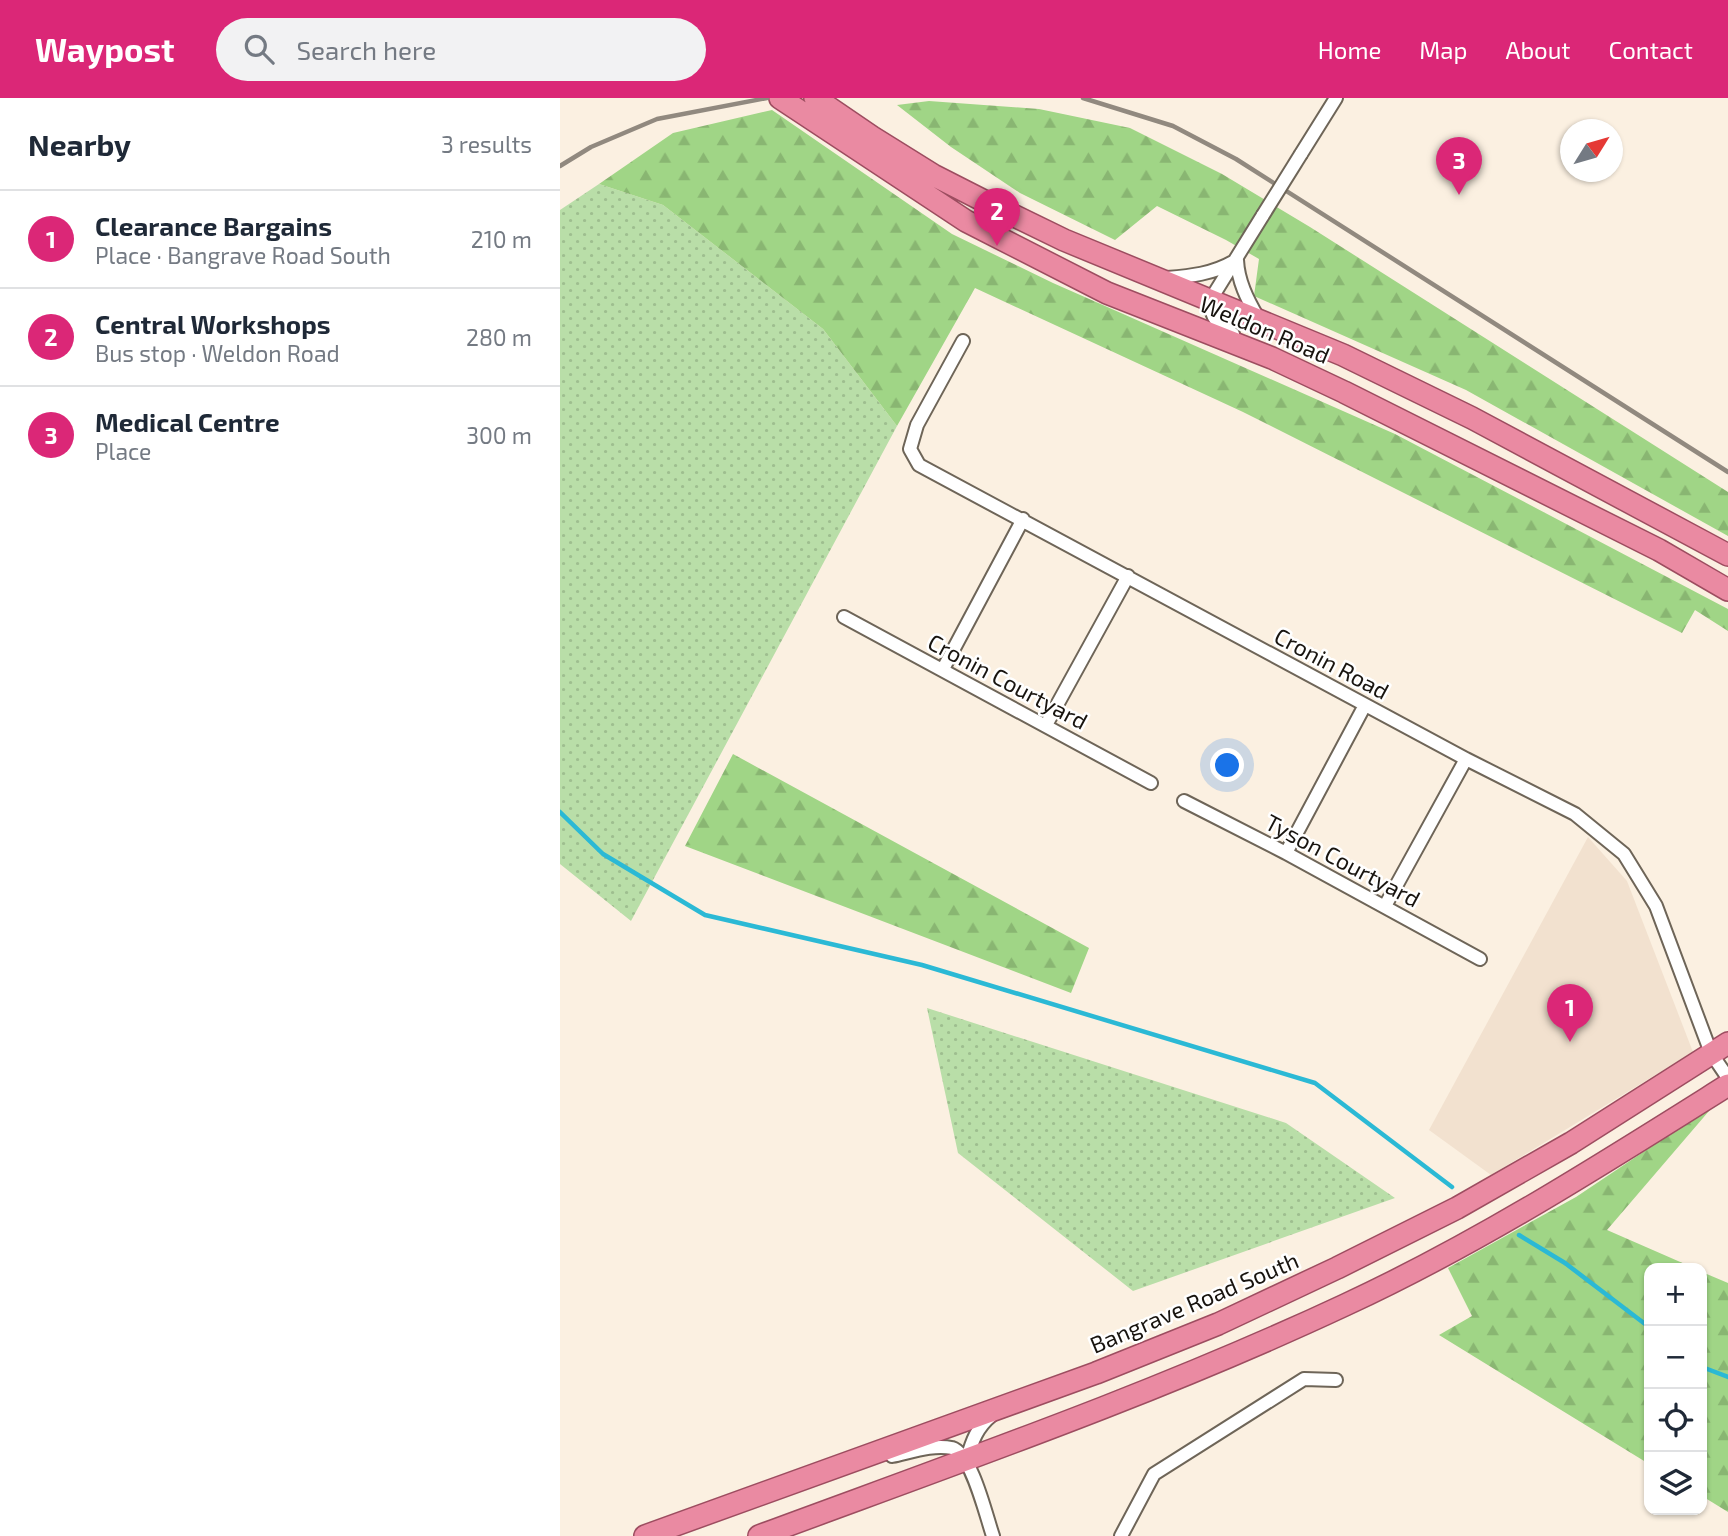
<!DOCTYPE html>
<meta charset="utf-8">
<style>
body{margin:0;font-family:"Exo 2",sans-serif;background:#f2f2f3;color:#1f2937}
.controls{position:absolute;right:21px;bottom:21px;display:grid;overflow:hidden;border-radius:14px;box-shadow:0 2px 5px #0004}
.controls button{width:63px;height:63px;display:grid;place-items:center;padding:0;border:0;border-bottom:2px solid #e0e1e3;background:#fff;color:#1f2937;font:35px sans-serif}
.compass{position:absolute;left:1000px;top:21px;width:63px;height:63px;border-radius:50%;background:#fff;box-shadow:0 2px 5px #0004;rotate:53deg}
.you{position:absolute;left:668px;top:668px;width:24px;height:24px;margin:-18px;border:5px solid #fff;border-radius:50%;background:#1a73e8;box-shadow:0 0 0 10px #1a73e833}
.badge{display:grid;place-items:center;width:46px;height:46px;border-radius:50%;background:#db2777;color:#fff;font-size:23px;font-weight:700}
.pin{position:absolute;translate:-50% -58px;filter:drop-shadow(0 2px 4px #0008)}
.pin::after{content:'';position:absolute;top:37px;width:24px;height:21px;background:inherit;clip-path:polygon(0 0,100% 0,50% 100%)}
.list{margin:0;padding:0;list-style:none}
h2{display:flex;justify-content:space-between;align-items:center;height:91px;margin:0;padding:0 28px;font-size:30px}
h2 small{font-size:23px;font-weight:400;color:#747a83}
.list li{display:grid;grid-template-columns:46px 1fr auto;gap:21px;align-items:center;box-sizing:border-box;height:98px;padding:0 28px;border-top:2px solid #e0e1e3}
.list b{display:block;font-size:26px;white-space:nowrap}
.list p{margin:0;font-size:23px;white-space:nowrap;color:#747a83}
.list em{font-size:23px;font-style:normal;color:#747a83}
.icon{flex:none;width:38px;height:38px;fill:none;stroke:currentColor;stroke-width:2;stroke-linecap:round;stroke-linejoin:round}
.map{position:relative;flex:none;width:1168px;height:1438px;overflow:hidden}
header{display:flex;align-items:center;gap:42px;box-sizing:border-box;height:98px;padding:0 35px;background:#db2777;color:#fff}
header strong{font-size:33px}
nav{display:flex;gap:38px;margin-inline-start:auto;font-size:24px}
.search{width:490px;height:63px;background:#f2f2f3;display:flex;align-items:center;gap:18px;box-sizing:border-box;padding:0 24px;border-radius:38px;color:#747a83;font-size:26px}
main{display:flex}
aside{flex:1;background:#fff}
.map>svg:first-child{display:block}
.commercial{fill:#f2e1cf}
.grass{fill:url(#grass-dots)}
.forest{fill:url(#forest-firs)}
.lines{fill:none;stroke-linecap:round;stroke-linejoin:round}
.stream{stroke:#2bb9d5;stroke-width:4.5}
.minor-casing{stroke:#6e6558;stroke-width:16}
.trunk-casing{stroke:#9d4d60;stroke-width:24}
.minor{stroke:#fff;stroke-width:12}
.trunk{stroke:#ea8aa2;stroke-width:21}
.rail{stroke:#91897f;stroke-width:4.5}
.minor-bridge-casing{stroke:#6e6558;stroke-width:16;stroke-linecap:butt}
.minor-bridge{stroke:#fff;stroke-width:12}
.labels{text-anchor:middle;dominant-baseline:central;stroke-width:5;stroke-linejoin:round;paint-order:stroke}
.street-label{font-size:23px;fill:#18140f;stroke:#fff}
</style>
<header>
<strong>Waypost</strong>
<div class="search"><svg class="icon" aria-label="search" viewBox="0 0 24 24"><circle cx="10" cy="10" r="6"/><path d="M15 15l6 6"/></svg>Search here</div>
<nav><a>Home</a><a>Map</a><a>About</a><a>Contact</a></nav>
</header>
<main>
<aside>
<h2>Nearby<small>3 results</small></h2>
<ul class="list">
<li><span class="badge">1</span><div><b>Clearance Bargains</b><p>Place · Bangrave Road South</p></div><em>210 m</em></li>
<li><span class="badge">2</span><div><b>Central Workshops</b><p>Bus stop · Weldon Road</p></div><em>280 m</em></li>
<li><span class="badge">3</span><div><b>Medical Centre</b><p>Place</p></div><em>300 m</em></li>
</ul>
</aside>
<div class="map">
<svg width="1168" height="1438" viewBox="0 0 1168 1438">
<defs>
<pattern id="grass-dots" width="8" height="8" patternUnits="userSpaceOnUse" patternTransform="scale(1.75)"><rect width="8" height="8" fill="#b9dea8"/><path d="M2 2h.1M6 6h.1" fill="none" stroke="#9ebe8f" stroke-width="1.8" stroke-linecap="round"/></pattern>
<pattern id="forest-firs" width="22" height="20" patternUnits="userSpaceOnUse" patternTransform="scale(1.75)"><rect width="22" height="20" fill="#a0d586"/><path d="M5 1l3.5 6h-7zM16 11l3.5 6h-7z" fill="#89b672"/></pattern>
</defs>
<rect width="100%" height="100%" fill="#fbf0e1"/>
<path class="commercial" d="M1028,739l39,44 66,171 -202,123 -62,-45z"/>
<path class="grass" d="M39,86l64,21 160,124 74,97 -266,495 -71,-57v-654z
M367,910l359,115 109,75 -262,93 -175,-138z"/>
<path class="forest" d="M369,3l110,8 91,19 92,46 88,53 418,265v44l-262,-146 -212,-94 5,-37 -33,-19 -69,-34 -42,34 -95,-47 -69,-46 -54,-42z
M212,12l180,124 101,49 342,151 333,175v22l-33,-21 -13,23 -439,-221 -268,-124 -78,138 -74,-97 -160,-124 -64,-21 74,-51z
M173,656l356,194 -18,45 -386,-147z
M1155,1006l-108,126 87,38h-45v196l-210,-129 33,-19 -24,-48 128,-71z
M1142,1174l26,11v229l-26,-16z"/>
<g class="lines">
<path class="stream" d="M0,714l43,42 102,61 217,50 393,118 137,104
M959,1137l46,28 84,64
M1142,1269l26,10"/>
<defs>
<path id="minor" d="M741,56l35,-56
M677,162c1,21 10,39 21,58
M607,180c24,-2 45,-4 66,-16
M673,236c-14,-8 -24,-17 -22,-35l52,-84
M403,243l-46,84 -7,24 9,16 547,294 109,55 49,40 32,52 55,147 17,25
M284,519l307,166
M383,571l80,-150
M486,627l82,-149
M624,703l102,52 194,106
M726,755l79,-148
M825,808l81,-147
M332,1358c19,-4 41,-12 60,-8 20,6 34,68 41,88
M407,1361c5,-18 10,-32 25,-44
M561,1438l33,-62 150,-95 32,1"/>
<path id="trunk" d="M220,0l186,123 141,72 165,65 72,34 315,158 69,40
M255,0l57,39 61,38 57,29 74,36 279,115 129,63 256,137
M85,1438l451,-163 122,-49 119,-56 120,-60 114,-65 157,-100
M199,1438c197,-73 396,-142 586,-231 134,-62 259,-142 383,-220"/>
</defs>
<use href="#minor" class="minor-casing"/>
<use href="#trunk" class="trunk-casing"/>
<use href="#minor" class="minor"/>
<use href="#trunk" class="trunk"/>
<path class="rail" d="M523,0l90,28 63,33 492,313
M0,68l31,-19 66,-28 110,-21"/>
<defs>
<path id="minor-bridge" d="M703,117l38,-61"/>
</defs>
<use href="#minor-bridge" class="minor-bridge-casing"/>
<use href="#minor-bridge" class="minor-bridge"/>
</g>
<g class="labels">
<g class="street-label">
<text transform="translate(705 231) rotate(23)">Weldon Road</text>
<text transform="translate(772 565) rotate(28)">Cronin Road</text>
<text transform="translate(448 583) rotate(28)">Cronin Courtyard</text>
<text transform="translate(783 762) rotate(28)">Tyson Courtyard</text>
<text transform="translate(634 1204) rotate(-23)">Bangrave Road South</text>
</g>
</g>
</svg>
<div class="controls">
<button>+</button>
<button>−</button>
<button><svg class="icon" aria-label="locate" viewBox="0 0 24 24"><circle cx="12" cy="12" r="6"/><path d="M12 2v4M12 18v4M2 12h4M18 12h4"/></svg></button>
<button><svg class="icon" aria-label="layers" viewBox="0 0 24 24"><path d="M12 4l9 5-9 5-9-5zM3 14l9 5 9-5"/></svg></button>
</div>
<svg class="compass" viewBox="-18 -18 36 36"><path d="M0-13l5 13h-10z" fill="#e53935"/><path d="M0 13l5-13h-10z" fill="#747a83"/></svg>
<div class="you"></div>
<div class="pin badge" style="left:1010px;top:944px">1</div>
<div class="pin badge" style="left:437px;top:148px">2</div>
<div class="pin badge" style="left:899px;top:97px">3</div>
</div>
</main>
